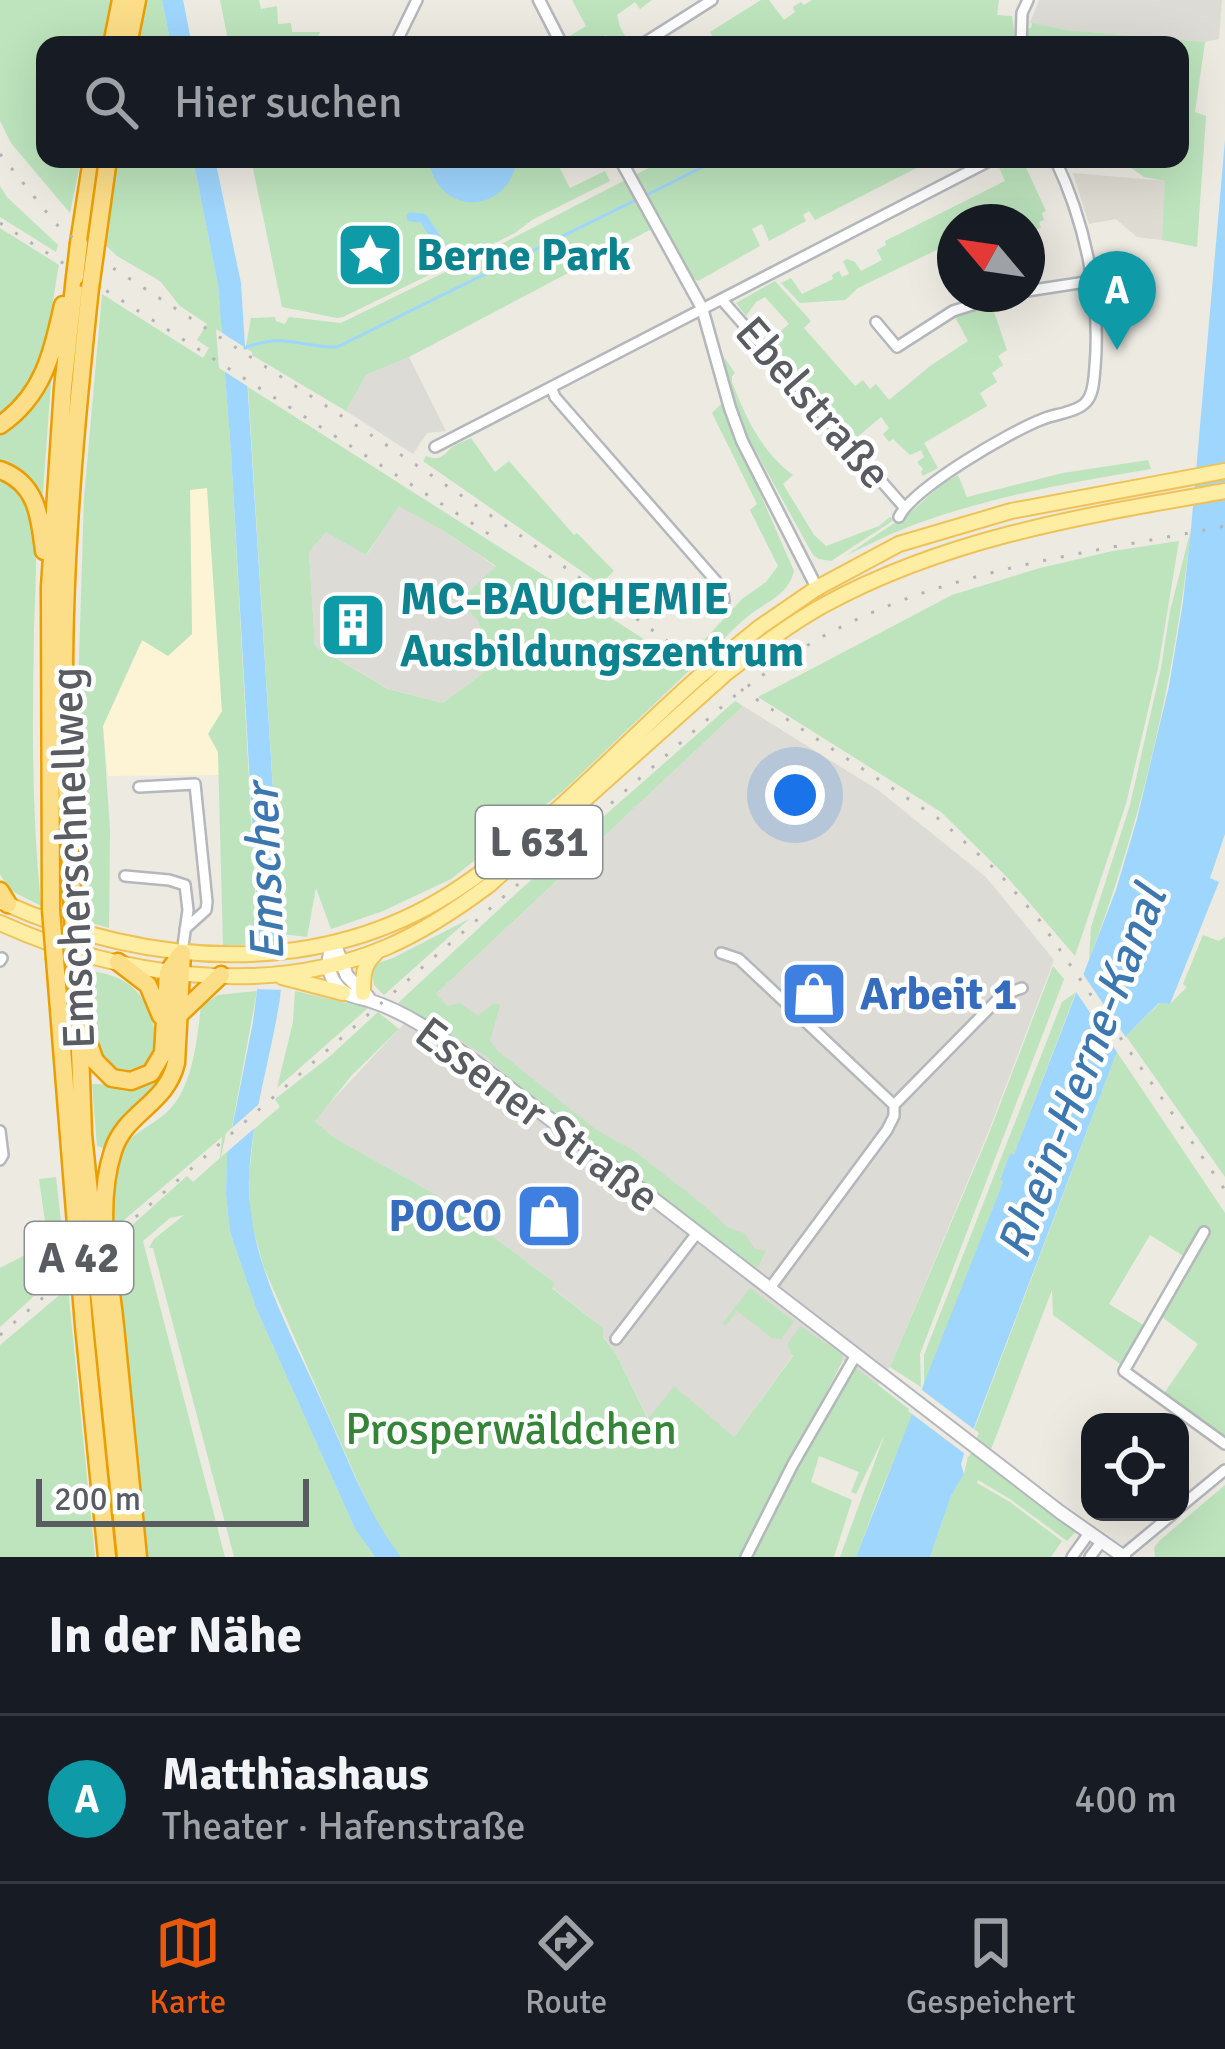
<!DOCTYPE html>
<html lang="de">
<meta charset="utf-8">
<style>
body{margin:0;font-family:Signika,sans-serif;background:#20242c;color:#f1f3f6}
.controls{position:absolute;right:36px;bottom:36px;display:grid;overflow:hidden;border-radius:24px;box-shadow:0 12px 48px #0002}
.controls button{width:108px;height:108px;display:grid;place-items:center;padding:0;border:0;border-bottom:3px solid #363941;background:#171b24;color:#f1f3f6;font:60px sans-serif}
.compass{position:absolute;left:937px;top:204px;width:108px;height:108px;border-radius:50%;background:#171b24;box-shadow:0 12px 48px #0002;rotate:299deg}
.scale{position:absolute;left:36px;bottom:30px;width:273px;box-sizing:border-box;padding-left:12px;border:6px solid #595d62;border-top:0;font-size:33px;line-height:42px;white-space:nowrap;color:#595d62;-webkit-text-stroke:9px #fff;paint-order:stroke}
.you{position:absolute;left:795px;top:795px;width:42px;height:42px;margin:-30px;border:9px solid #fff;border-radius:50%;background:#1a73e8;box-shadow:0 0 0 18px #1a73e833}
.badge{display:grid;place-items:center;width:78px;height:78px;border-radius:50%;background:#ea580c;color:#fff;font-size:39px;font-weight:700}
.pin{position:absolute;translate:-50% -99px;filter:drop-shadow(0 3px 6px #0008)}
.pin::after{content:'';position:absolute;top:63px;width:42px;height:36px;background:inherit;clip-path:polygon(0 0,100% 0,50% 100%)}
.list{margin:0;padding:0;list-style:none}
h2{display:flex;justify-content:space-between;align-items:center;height:156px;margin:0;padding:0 48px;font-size:51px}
h2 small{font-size:39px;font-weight:400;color:#9ea1a6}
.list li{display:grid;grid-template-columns:78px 1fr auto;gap:36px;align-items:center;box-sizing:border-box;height:168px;padding:0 48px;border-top:3px solid #363941}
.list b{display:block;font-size:45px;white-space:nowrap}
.list p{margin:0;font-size:39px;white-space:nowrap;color:#9ea1a6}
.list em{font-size:39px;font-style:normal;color:#9ea1a6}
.icon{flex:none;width:66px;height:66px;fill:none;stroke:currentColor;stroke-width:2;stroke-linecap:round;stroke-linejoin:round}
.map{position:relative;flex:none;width:1225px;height:1557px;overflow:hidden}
.search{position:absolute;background:#171b24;box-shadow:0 12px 48px #0002;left:36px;right:36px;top:36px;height:132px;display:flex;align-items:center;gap:30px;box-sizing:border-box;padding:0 42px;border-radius:24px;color:#9ea1a6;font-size:45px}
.sheet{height:324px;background:#171b24}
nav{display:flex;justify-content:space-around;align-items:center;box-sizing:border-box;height:168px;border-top:3px solid #363941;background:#171b24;font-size:33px;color:#9ea1a6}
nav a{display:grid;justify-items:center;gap:6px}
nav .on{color:#ea580c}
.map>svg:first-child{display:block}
.commercial{fill:#fdf3d5}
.industrial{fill:#dddbd5}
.education{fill:#dedbd2}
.green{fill:#bde4bd;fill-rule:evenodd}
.water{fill:#9fd6fe}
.pier{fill:#eceae1}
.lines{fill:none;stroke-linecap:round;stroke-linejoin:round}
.stream{stroke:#9fd6fe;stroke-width:3}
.canal{stroke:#9fd6fe;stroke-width:9}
.minor-casing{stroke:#b4b7bb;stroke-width:14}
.tertiary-casing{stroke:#b4b7bb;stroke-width:15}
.secondary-casing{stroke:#b4b8be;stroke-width:16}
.primary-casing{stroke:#f0c256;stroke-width:18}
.motorway-casing{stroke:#eb9e02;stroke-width:21}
.minor{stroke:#fff;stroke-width:9}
.tertiary{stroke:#fff;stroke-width:10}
.secondary{stroke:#fff;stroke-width:12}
.primary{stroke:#feeea4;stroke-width:14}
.motorway{stroke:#fcdd88;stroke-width:16}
.rail{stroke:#b2b3b3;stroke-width:3;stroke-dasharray:3 15;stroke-linecap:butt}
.primary-bridge-casing{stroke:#f0c256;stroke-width:18;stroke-linecap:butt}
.motorway-bridge-casing{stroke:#eb9e02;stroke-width:21;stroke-linecap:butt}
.primary-bridge{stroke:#feeea4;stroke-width:14}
.motorway-bridge{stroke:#fcdd88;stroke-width:16}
.labels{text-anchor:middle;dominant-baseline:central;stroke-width:9;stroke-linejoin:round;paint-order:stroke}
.shield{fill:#fff;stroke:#8b8e91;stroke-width:3}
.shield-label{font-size:42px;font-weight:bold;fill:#595d62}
.culture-label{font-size:45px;font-weight:bold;fill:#0d838f;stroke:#fff;text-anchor:start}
.street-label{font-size:45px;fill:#595d62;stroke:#fff}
.shop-label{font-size:45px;font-weight:bold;fill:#366cbe;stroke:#fff;text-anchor:start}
.park-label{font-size:45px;fill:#358538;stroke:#fff}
.water-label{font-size:48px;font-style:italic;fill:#3d77af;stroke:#fff}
</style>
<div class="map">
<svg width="1225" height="1557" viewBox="0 0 1225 1557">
<rect width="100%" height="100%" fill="#eceae1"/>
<path class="commercial" d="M208,488l14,223 -3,64 -111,1 -5,-50 40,-87 49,-5 -2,-145z"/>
<path class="industrial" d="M1039,0h183l-3,39 -14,3 -139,-12 -36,-7z
M409,357l37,74 -19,2 -14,21 -67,-43 20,-36z
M399,505l45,26 52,36 -18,54 12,47 -47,35 -54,-14 -74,-43 -6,-94 17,-20 41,23z
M743,706l135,84 108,87 68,83 -67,175 -97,232 -12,18 -35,-25 -2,-6 -48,1 -59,82 -85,-17 -33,-66 -13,-18v-8l-51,-41 2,-5 -114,-85 -107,-60 -19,-17 85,-91z"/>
<path class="education" d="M1073,173l93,8 -4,59 -25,-3 -21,-18 -27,5z"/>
<path class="green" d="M0,0h112l-9,45h-58v114h36l-11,54 -59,-70 -11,-22z
M129,0h33l9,45h-36z
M220,0h39l2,9 16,-3 1,18 13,-1 1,9h28l-6,13h-85z
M572,0h80l-12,9 -5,-7 -18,13 3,12 9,16 -16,2 -7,-10 -17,10h-17l-4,-8 18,-11z
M761,0h8l15,20 11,-8 -2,-5 8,-5 3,3 8,-5h187l-2,15 15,1 4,29h-299l-7,-13z
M1032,23l34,7 139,12 -10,70 11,4 -9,131 -35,-7 3,-59 -21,-4 -25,-18h61v-114h-153l-1,-16 5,-1z
M116,159h77l25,126 13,167 27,492 -35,2 -5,-194 -10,-18 14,-23 -15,-223 -17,2 2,144 -24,22 -26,-16 -39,86 7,104 -1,98 -21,-6 -10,-228 6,-196 18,-204 101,64 6,-10 -12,-8 10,-16 -27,-18 -20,-25 -43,-25 -14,-13z
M251,159h304l15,29 35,-17 5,10 -78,39 -17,13 -172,84 -6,1 -55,-11z
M666,159h268l-119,61 -6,-9 -6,4 3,6 -37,20 -7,-17 -10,5 8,17 -62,35 -8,-5 -29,-52 -252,133 -43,18 -20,36 -101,-60 6,-33 24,-1 1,4 9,3 4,-7 52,6 139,-68z
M1010,159h12l24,52 -4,2 2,7 -5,2 2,6 -14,4v-10h-72v19l-97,47 -13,12 -45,3 -19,-20 10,-5 11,16 31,-15 -1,-4 7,-4 3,6 7,-3 -6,-13 4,-2 8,3 6,9 21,-11 -5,-10 9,-5 -1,-4 120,-60 -7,-16z
M0,186l7,11 51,48 -2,7 -56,-35z
M0,228l59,37c-10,50 -11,122 -59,151z
M775,281l36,40 -7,7 51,58 8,-6 7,9 6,-5 13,16 41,-34 38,-25 -13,-24 36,-14 16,47 -9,6 5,9 -11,8 5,9 -17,11 7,13 -63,37 14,25 -15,8 -2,-4 2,-3 -6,-7 7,-5 -3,-7 -11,5 -17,-16 -4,3 -6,-8 6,-6 -8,-11 -26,22 -86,-98 20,-17 -24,-27 -9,5 -10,14 -10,-13z
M724,357l11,16 -3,3v6c14,36 29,69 61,93l-10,9 31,51 12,11 53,-20 11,-9 4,3 -63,41 -12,-2 -6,-4 -65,-118 -16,-40z
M52,369l-10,136 -42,-40v-35z
M248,387l443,282 -128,122 -112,88 -68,32 -52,18 -15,-41 -9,49 -25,-3zM399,506l45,25 52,35 -36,35 18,20 12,47 -47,35 -55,-14 -73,-43 -6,-94 17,-20 40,23z
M721,404l73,167c-6,25 -29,31 -47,46 -15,12 -28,28 -42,41l-10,-8 47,-51 24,-17 12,-16 -28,-56 7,-6 -45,-91z
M471,438l24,34 14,-11 65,74 3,-2 37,38 -14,13 -177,-123 3,-5c14,5 16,1 25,-8 5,-4 14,-7 20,-10z
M1148,460l3,9c-79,13 -158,27 -235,55 -23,8 -45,20 -68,30l63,-42 31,-28 16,-9 9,22 96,-24z
M0,475c11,5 26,21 31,33 9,27 3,99 3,130 -2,89 -2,178 7,268l-33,-17 -8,-15z
M1191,529c-16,148 -49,291 -102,431l2,-33 39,-122 31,-137 9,-57z
M1179,541l-21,127 -32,136 -51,152 -67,-78 -67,-66 -183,-115 194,-102 88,-27 73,-17z
M735,701l8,5 -307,288 12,12 12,-3 18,13 16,-13 6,2 -10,36 8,10 97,78 39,22 72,56 21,20 17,6 11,16 11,2 -8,16 -16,-6 -215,-165 -41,-40 -88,-53 122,-113z
M469,919l-85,76 -10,-10 -2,-16 6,-6 15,-5z
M1203,935l16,6 6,-4v240l-99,-141 34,-33 10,1 17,-17 -4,-3z
M1053,966l11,13 -144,375 1,33 -31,-20 98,-231z
M91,971c36,5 55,21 63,57 2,10 5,17 1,27 -8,16 -31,27 -46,12 -8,-7 -14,-22 -17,-33 -5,-22 -1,-44 -1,-63z
M257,991l-30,163 -1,41 4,37 26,76 99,221 20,28h-141l-81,-309h-4l5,-9 30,-24 -14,3 -27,23 82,316h-83l-31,-313 76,-68 6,6 27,-24 2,-21 -111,94c1,-22 -4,-55 6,-75 10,-21 34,-29 50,-44 26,-24 30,-72 34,-106l17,-11z
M295,991l73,17 -91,80 16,-66z
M1076,992l-62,162 -4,1 -10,23 3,4 -79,206v-33l138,-353z
M378,1012l21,17 -47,46 -37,46 18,16 107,60 115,86 -3,5 51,40v9l13,17 32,65 26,-33 60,51 59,-81 -6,-11 13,-19 42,28 1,6 -36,70 6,5 38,-71 63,49 -33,78 -25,66h-16l45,-123 -29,60 -5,-2 8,-20 -40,-16 -8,26 41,18 -18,57h-433l-16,-20 -17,-32 -104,-237 -14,-51 -1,-41 5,-47 26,-22 -5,-8 53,-41z
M167,1051c3,33 -41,73 -61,98l-9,-3 -5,-62 35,1z
M1117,1052l108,161v226l-62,-44 35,-51 -44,-33 31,-54 -35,-22 -41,69 36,22 -22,40 -70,-51 -1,-25 -62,162 -19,-14z
M56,1177l10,90 -66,60v-59l48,-25 -9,-64z
M68,1288l27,269h-95v-212z
M750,1288l44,33 -13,18 -9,-1 -35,-27 -12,15 -3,-2z
M969,1452l12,7h4l91,72 -9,10 -57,-42 -32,-19 -1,3 33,19 52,39 -11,16h-121l21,-61 13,-22z
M1225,1485v72h-70l-1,-9 5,-7z"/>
<path class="water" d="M162,0h21l9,45h-21z
M1225,140v694l-15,44 9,4 -49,122 -11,-1 -33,33 -9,16 -153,402 -3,10 3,10 -13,22 -21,61h-74l147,-375 -3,-3 10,-25h4l102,-264 21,-71 32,-133 14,-84 8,-73z
M193,159h22l26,124 41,651c0,21 1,44 -2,64 -9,60 -29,120 -31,181 -2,81 45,159 77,232 23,50 41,102 75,146h-26l-20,-28 -99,-221 -26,-76 -4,-37 1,-41 26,-132 4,-31 1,-67 -27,-472 -13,-167z
M429,159h88c-8,57 -81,58 -88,0z"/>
<path class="pier" d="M216,329l36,23 3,39 -36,-23z
M288,941l-1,49 -36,-1 1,-44z
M1079,968l50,74 -8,16 -49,-72z
M267,1097l-5,25 -41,35 5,-24z
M918,1387l61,46 -10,24 -61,-46z"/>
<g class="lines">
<path class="stream" d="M967,45h83
M1180,59h2
M645,196l73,-37
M245,348c39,-16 53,-1 92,-1l299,-147"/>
<path class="canal" d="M411,217l12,1 23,35"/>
<defs>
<path id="minor" d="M395,45l22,-45
M641,45l71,-45
M1021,45l1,-32 6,-13
M1027,291l65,-10
M722,300l182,207
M876,322l21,25 56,-36 54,-17
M551,387l4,10 167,191 2,13
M435,447l558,-288
M899,517c14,-29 112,-86 144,-98 12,-5 35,-7 43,-17 8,-8 8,-25 9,-35 6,-71 -10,-145 -40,-208
M139,787l56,-3 12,118 -1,8 -21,19
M125,876l44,4 16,5 3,25 -6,43
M721,953l18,6 155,146
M0,961l2,-3
M0,1131l3,24 -3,5
M1204,1232l-80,139 101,73
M770,1288l117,-158 7,-14v-11l108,-110 20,-7
M616,1339l81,-106
M1180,1507l45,-37
M1122,1556l53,-44
M746,1557l47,-93 63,-109
M1072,1557l18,-25
M1090,1557l12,-16"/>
<path id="tertiary" d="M539,0l23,45
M620,159l82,149 28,100 12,33 76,149"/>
<path id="secondary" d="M334,943c-8,15 -7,31 4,44 8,10 22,10 33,14 40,13 73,39 106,62l583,449 64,45
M334,943l13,33 21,21"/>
<path id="primary" d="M712,666l48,-39 57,-39 82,-44 112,-33 214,-40
M725,674c32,-25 63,-49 99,-69 124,-68 264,-90 401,-114
M0,901c147,67 323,80 462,-15 87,-59 159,-141 239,-211
M0,923c117,53 265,76 387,24 37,-16 70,-38 102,-62l225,-201
M282,977l61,16
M363,993c0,-16 0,-29 12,-39"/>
<path id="motorway" d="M112,45l9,-45
M128,45l9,-45
M79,243l13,-84
M0,425c43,-29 53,-73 63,-120
M0,470c37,13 40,47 44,81
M0,891l8,13
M51,910l-1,-323 13,-199 12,-111
M73,917c-3,-79 -9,-159 -9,-238 0,-131 12,-261 26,-391
M55,959l29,367 23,231
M118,962l30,23 13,31
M77,967l6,167 43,423
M180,1014l41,-39
M86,1036l9,25 17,17 19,3 20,-8 12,-20 5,-81 13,-18
M138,1557c-8,-77 -16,-154 -23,-231 -6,-57 -20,-119 -2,-175 12,-39 53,-46 63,-88l6,-110"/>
</defs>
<use href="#minor" class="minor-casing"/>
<use href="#tertiary" class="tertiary-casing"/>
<use href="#secondary" class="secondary-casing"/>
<use href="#primary" class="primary-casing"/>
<use href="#motorway" class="motorway-casing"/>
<use href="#minor" class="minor"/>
<use href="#tertiary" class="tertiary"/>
<use href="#secondary" class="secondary"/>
<use href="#primary" class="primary"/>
<use href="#motorway" class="motorway"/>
<path class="rail" d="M0,154l56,70 43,35 292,189 136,92 139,100 273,179 58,52 43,50 185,269
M0,223l492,313
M0,1335l732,-637c34,-26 70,-52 109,-71 119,-60 255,-75 384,-101"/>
<defs>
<path id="primary-bridge" d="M701,675l11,-9
M714,684l11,-10"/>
<path id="motorway-bridge" d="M75,277l4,-34
M90,288l18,-129
M51,910l4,49
M73,917l4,50"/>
</defs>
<use href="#primary-bridge" class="primary-bridge-casing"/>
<use href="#motorway-bridge" class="motorway-bridge-casing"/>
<use href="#primary-bridge" class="primary-bridge"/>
<use href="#motorway-bridge" class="motorway-bridge"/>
</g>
<defs>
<symbol id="sight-square" viewBox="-11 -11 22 22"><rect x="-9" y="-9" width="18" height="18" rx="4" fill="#0f9aa8" stroke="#fff"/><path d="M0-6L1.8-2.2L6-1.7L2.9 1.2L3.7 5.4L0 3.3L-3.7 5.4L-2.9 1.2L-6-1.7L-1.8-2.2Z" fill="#fff"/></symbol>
<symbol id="building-square" viewBox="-11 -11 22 22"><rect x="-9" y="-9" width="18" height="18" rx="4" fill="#0f9aa8" stroke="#fff"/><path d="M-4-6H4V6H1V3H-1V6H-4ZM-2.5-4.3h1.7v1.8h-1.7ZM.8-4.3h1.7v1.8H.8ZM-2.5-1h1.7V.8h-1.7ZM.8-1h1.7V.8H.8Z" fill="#fff"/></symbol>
<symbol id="shop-square" viewBox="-11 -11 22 22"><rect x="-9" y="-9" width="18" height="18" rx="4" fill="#3f7fe0" stroke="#fff"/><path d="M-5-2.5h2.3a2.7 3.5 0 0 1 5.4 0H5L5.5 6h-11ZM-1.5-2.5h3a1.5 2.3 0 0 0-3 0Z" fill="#fff"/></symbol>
</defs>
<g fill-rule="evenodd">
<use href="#sight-square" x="332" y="217" width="76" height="76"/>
<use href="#building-square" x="315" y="587" width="76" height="76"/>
<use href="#shop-square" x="776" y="956" width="76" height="76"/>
<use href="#shop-square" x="511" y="1178" width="76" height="76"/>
</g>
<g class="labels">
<g class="shield">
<rect x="476" y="806" width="126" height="72" rx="9"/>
<rect x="25" y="1222" width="108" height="72" rx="9"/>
</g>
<g class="shield-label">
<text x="539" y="842">L 631</text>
<text x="79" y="1258">A 42</text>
</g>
<g class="culture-label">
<text x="416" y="255">Berne Park</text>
<text x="400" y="599">MC-BAUCHEMIE<tspan x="400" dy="52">Ausbildungszentrum</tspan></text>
</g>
<g class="street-label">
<text transform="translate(813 403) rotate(49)">Ebelstraße</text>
<text transform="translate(73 858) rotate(-92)">Emscherschnellweg</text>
<text transform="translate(537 1115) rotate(37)">Essener Straße</text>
</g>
<g class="shop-label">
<text x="860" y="994">Arbeit 1</text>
<text x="502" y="1216" text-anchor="end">POCO</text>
</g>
<g class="park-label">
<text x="511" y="1429">Prosperwäldchen</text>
</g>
<g class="water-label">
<text transform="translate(265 873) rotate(-92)">Emscher</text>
<text transform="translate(1082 1072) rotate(-69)">Rhein-Herne-Kanal</text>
</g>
</g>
</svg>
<div class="controls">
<button><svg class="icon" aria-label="locate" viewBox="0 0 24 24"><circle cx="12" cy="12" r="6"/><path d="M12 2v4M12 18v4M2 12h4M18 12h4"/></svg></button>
</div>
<svg class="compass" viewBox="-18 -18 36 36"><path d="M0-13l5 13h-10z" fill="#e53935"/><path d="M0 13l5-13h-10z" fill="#9ea1a6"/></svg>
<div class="scale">200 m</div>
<div class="you"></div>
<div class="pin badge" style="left:1117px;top:350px;background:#0f9aa8">A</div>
<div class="search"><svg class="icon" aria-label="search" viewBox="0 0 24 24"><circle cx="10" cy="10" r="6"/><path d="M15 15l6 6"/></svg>Hier suchen</div>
</div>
<section class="sheet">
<h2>In der Nähe<small></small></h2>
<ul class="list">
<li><span class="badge" style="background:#0f9aa8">A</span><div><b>Matthiashaus</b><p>Theater · Hafenstraße</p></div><em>400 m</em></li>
</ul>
</section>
<nav>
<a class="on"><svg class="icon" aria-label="map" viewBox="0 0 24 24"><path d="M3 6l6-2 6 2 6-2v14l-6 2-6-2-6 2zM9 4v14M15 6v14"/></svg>Karte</a>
<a><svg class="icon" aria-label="directions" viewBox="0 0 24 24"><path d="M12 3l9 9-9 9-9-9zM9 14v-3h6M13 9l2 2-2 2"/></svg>Route</a>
<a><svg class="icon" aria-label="saved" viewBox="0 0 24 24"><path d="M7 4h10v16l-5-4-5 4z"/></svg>Gespeichert</a>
</nav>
